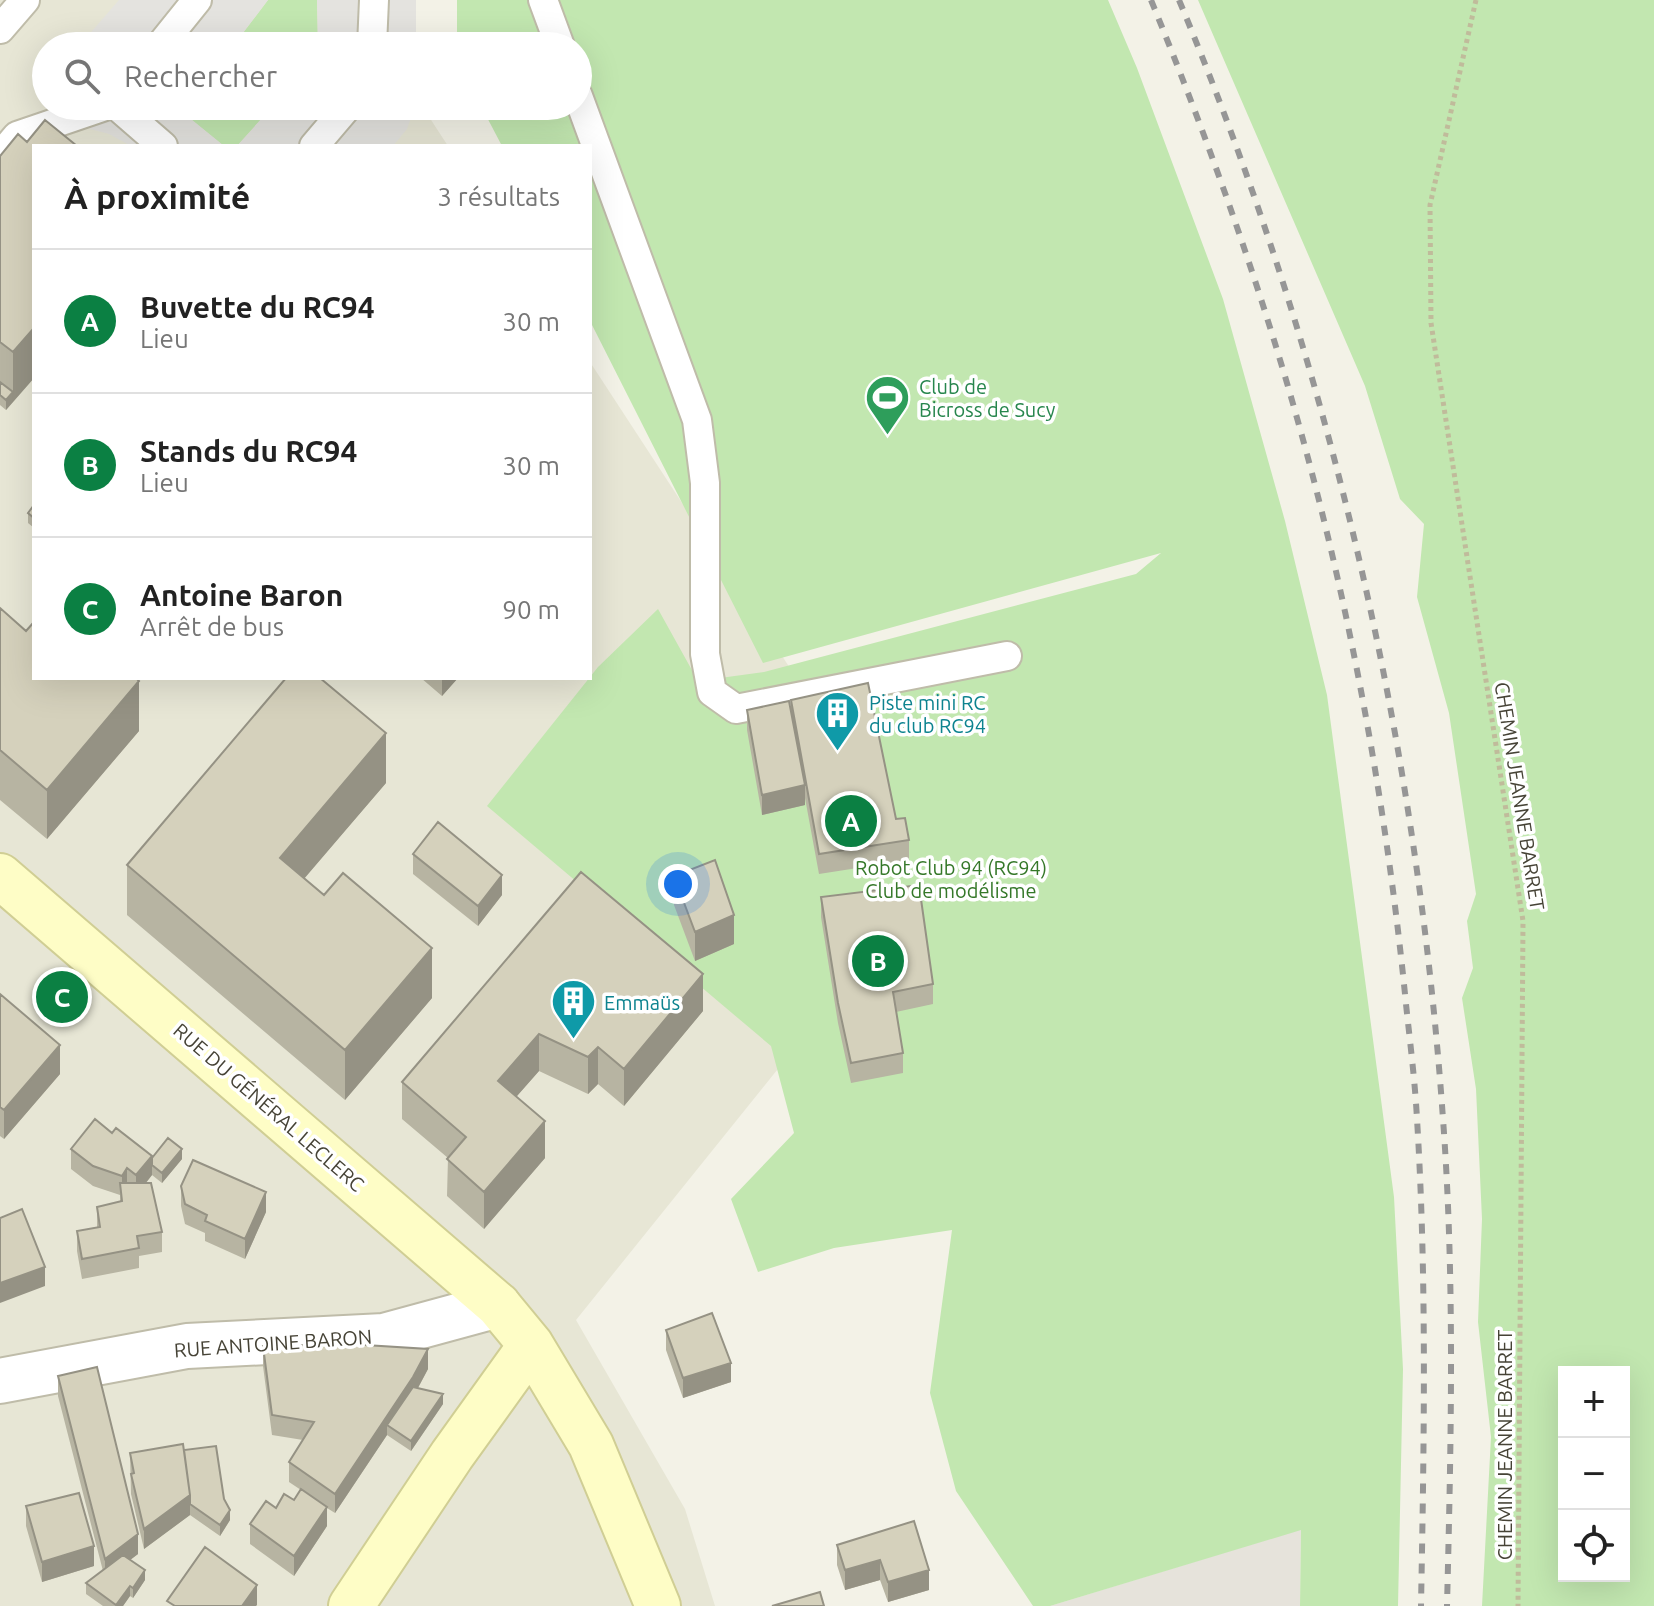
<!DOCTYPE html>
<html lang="fr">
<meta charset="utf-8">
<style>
body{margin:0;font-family:Ubuntu,sans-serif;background:#f2f2f2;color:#222}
.controls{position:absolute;right:24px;bottom:24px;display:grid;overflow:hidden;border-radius:0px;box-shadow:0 8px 32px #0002}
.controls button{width:72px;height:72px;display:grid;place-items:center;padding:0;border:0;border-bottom:2px solid #e0e0e0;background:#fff;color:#222;font:40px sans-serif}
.you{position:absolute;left:678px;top:884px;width:28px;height:28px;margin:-20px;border:6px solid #fff;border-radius:50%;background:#1a73e8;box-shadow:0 0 0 12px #1a73e833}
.badge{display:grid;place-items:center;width:52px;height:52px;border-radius:50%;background:#0b8043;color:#fff;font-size:26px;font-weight:700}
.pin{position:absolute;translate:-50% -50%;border:4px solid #fff;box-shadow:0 2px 8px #0006}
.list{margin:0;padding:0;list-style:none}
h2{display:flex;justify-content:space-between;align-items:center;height:104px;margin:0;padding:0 32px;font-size:34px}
h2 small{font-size:26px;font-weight:400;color:#767676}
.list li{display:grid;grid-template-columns:52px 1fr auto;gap:24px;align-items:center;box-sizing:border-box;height:144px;padding:0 32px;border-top:2px solid #e0e0e0}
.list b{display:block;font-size:30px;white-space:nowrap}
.list p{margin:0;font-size:26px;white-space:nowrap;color:#767676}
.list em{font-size:26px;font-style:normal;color:#767676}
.icon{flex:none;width:44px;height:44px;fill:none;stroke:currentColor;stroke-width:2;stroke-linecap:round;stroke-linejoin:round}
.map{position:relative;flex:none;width:1654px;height:1606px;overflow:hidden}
.search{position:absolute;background:#fff;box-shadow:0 8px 32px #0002;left:32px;top:32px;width:560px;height:88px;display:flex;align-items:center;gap:20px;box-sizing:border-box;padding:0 28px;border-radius:44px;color:#767676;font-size:30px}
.panel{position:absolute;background:#fff;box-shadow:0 8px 32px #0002;left:32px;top:144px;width:560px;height:536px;border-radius:0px}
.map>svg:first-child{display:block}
.residential{fill:#e7e6d5}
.industrial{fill:#e6e3db}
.green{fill:#c2e7b0;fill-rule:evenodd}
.parking{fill:#e4e3df}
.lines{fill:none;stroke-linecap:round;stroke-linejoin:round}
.service-casing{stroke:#bfbca9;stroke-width:32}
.minor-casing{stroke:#bfbca9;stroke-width:48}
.secondary-casing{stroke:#d0ce94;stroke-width:48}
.path{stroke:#c0bb9b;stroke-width:5;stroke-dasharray:4 4;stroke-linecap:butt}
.service{stroke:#fff;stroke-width:28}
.minor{stroke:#fff;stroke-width:44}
.secondary{stroke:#fefdc6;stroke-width:44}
.rail{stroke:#969696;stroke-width:6;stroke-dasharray:10 10;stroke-linecap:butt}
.wall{fill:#b7b4a2}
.shaded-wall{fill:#959284}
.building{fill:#d5d1bc;stroke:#959284;stroke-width:2}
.labels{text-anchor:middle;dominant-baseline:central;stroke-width:7;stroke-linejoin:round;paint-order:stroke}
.leisure-label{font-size:20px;fill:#27864d;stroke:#fff;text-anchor:start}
.culture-label{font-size:20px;fill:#0d838f;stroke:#fff;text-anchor:start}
.street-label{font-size:20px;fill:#464336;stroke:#fff}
.park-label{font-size:20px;fill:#357829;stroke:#fff}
</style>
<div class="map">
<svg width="1654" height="1606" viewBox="0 0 1654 1606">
<rect width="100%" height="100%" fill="#f3f2e7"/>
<path class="residential" d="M0,0h401l-3,46h-352v60h376l26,40h-414v532h556v-316l339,519 -353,439 109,189 30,97h-715z"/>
<path class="industrial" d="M1301,1529l-1,77h-250z"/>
<path class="green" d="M268,0h49l1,46h-85z
M457,0h651l29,68 86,231 62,222 42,174 67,502 9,172 -5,237h-98l1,-76 -251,76h-17l-77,-115 -26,-98 22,-163 -118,18 -76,24 -27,-73 63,-66 -23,-87 -284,-240 111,-139 60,-58 40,72 66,-9 372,-98 25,-21 -398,110 -173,-342v-175h-88l-21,-40h97v-60h-121z
M1198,0h456v1606h-172l9,-169 -13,-115 4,-103 -6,-130 -14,-91 11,-30 -6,-47 9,-27 -27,-181 -32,-116 7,-73 -24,-25 -35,-113zM1564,1372h60v204h-60z
M183,106h90l-36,40h-13l-45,-36z"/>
<path class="parking" d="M119,0h149l-35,46h-154z
M317,0h99v46h-98z
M89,106h94l-3,4 44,36h-93l-22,-12 -19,-5z
M273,106h142l-8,23 -14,17h-156z"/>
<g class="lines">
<defs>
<path id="service" d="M543,0l17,46
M0,29l25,-29
M160,46l37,-46
M372,46l2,-46
M578,96l119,324 8,63v171l7,38 24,17 271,-53
M117,106l46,40
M314,146l34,-40
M0,156l17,-20 88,-30"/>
<path id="minor" d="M0,1381l187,-35 197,-10 114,-31"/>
<path id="secondary" d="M0,876l498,429 33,40 60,100 67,161
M351,1606l101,-151 79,-110"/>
</defs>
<use href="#service" class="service-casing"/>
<use href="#minor" class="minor-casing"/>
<use href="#secondary" class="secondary-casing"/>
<path class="path" d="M1476,0l-46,205 1,118 92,598 -5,685"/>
<use href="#service" class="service"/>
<use href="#minor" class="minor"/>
<use href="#secondary" class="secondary"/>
<path class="rail" d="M1151,0c50,122 95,246 133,373 61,205 101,418 122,631 4,38 9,77 11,115 10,162 7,325 4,487
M1179,0c149,357 237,734 264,1119 12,162 8,325 4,487"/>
</g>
<path class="wall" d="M0,156l34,222 -28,32 -6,-5z
M34,505v23l-6,-5v-10z
M0,608l139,123 -92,108 -47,-39z
M421,678h37l-16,18z
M791,700l105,119 13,21v20l-90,14 -14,-76v7l-43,10 -15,-85v-20l44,-1z
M386,783l-82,95 20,17 108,103 -87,102 -218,-185v-50z
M413,854l89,41 -24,31 -65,-52z
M581,872l122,139 -79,95 -26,-22 -10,10 -49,-23 -23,26 29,61 -61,71 -37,-33 1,-38 -46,-39v-37z
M674,876l60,68 -39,17 -21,-56z
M821,897l112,87v20l-37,8 7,41v20l-52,10 -13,-60 -17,-106z
M0,994l60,80 -56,65 -4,-3z
M112,1133l40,25 30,1 -20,24 -10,-8 -6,8 16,49v20l-23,4v12l-57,11 -5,-28v-20l20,-4v-20l23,-5v-7l-27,-9 -22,-17v-20z
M181,1186l85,26 -21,47 -40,-18v-8l-20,-9 -4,-18z
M666,1330l65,52 -48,16 -17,-48z
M263,1346l165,23 -10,19 25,16 -32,47 -24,-16 -52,78 -8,-5v18l-33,50 -44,-32v-20l26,-16 18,-8 7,-10 -12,-8v-20l14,-22 -31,-5 -9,-69z
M58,1376l80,178 -8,6 15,20 -12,18 -3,-2 -7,10h-20l-17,-12v-11l17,-12 -45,-175z
M184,1450l40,49 6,21 -10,16 -30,-21 -46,34 -13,-55 -1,-41z
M26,1506l68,60 -52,16 -16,-56z
M914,1521l15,69 -41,12 -8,-22 -35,10 -8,-25v-20z"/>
<path class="shaded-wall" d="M34,328v50l-28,32v-10l7,-8v-40z
M442,678h16l-16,18z
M139,681v50l-92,108v-49z
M386,733v50l-106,124v-49z
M805,785v20l-43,10v-20z
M502,875v20l-24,31v-20z
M734,915v29l-39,17v-29z
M432,948v50l-87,102v-50z
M703,974v37l-79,95v-37z
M539,1034v37l-36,41 -5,-31z
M60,1045v29l-56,65v-29z
M598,1047v37l-10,10v-37z
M545,1121v37l-61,71v-37z
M182,1149v10l-20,24v-10z
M152,1156v19l-16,20v-20z
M127,1168v20l-5,8v-20z
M266,1192v20l-21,47v-20z
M45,1267v19l-45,17v-20z
M428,1349v20l-15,28 -26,28v10l-52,78v-19z
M731,1363v19l-48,16v-20z
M443,1394v10l-32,47v-10z
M190,1495v20l-46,34v-20z
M327,1507v19l-33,50v-20z
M230,1510v10l-10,16v-11z
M138,1534v20l-33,25v-20z
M94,1546v20l-52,16v-20z
M880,1560v20l-35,10v-20z
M145,1570v10l-12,18v-10z
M929,1570v20l-41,12v-20z
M257,1585v20l-1,1h-14z
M130,1586v10l-7,10h-7z"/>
<path class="building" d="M45,120l32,26h-43v182l-21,24 -13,-10v-186l18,-22 9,8z
M0,382l13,10 -7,8 -6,-5z
M34,505v13l-6,-5z
M0,608l26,23 8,-9v56h102l3,3 -92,109 -47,-40z
M286,678h34l66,55 -106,125 44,37 19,-22 89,75 -87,102 -218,-185z
M868,683l28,136 9,-1 4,22 -90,14 -28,-154z
M789,701l16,84 -43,10 -15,-85z
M438,822l64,53 -24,31 -65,-52z
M715,860l19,55 -39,17 -21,-56z
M581,872l122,102 -79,95 -26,-22 -10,10 -49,-23 -41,47 47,40 -61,71 -37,-33 19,-22 -64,-55z
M919,885l14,99 -40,8 10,61 -52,10 -13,-60 -17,-106z
M0,994l60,51 -56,65 -4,-3z
M95,1119l17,14 4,-5 36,28 -16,19 -9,-7 -5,8 -29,-10 -22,-17z
M168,1138l14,11 -20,24 -10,-8v-7z
M193,1160l73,32 -21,47 -40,-18 2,-6 -22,-11 -4,-18z
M120,1183h31l11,49 -25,4 2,12 -57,11 -5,-28 23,-4 -3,-20 25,-6z
M22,1209l23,58 -45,16v-65z
M712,1313l19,50 -48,15 -17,-48z
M349,1344l79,5 -15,28 -78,117 -46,-32 25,-40 -42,-7 -9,-69z
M97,1367l41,167 -33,25 -47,-183z
M413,1387l30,7 -32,47 -24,-16z
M183,1444l7,51 -46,34 -13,-55 3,-1 -4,-20z
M216,1446l8,53 6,11 -10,15 -30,-21v-9l-6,-45z
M301,1489l26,18 -33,49 -44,-32 16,-23 10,7 8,-14 10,6z
M79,1493l15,53 -52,16 -16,-56z
M914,1521l15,49 -41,12 -8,-22 -35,10 -8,-25z
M205,1547l52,38 -15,21h-67l-8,-5z
M123,1555l22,15 -12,18 -3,-2 -14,19 -30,-22z
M820,1592l4,14h-52z"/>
<defs>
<symbol id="stadium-pin" viewBox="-11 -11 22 30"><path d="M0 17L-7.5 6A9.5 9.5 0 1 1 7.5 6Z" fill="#2e9e5b" stroke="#fff"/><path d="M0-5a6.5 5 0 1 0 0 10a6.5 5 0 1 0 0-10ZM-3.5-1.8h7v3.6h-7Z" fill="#fff"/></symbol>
<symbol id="building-pin" viewBox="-11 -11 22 30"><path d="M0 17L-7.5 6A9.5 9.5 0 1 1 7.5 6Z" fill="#0f9aa8" stroke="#fff"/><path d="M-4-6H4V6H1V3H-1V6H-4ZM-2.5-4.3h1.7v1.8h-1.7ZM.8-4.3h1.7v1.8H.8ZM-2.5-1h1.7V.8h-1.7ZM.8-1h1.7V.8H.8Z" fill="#fff"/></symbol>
</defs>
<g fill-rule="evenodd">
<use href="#stadium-pin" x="862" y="372" width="51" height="69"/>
<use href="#building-pin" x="812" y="688" width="51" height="69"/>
<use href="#building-pin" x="548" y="976" width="51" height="69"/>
</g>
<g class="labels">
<g class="leisure-label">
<text x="919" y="386">Club de<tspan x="919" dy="23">Bicross de Sucy</tspan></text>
</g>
<g class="culture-label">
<text x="869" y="702">Piste mini RC<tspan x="869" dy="23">du club RC94</tspan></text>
<text x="604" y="1002">Emmaüs</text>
</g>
<g class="street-label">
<text transform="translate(1520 796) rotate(81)">CHEMIN JEANNE BARRET</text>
<text transform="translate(269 1107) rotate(41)">RUE DU GÉNÉRAL LECLERC</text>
<text transform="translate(273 1343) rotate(-4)">RUE ANTOINE BARON</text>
<text transform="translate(1504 1445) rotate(-90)">CHEMIN JEANNE BARRET</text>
</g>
<g class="park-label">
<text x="951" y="867">Robot Club 94 (RC94)<tspan x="951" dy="23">Club de modélisme</tspan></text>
</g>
</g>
</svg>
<div class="controls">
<button>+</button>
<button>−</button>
<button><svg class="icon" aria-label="locate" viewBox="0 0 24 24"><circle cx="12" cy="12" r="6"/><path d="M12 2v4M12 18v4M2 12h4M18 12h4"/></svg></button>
</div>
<div class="you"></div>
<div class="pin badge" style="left:851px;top:821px">A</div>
<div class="pin badge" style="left:878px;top:961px">B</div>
<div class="pin badge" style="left:62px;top:997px">C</div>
<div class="search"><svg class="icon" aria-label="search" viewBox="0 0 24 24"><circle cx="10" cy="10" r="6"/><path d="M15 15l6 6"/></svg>Rechercher</div>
<section class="panel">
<h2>À proximité<small>3 résultats</small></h2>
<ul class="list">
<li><span class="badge">A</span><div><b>Buvette du RC94</b><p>Lieu</p></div><em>30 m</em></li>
<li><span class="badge">B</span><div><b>Stands du RC94</b><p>Lieu</p></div><em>30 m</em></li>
<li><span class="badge">C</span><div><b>Antoine Baron</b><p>Arrêt de bus</p></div><em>90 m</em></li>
</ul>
</section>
</div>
